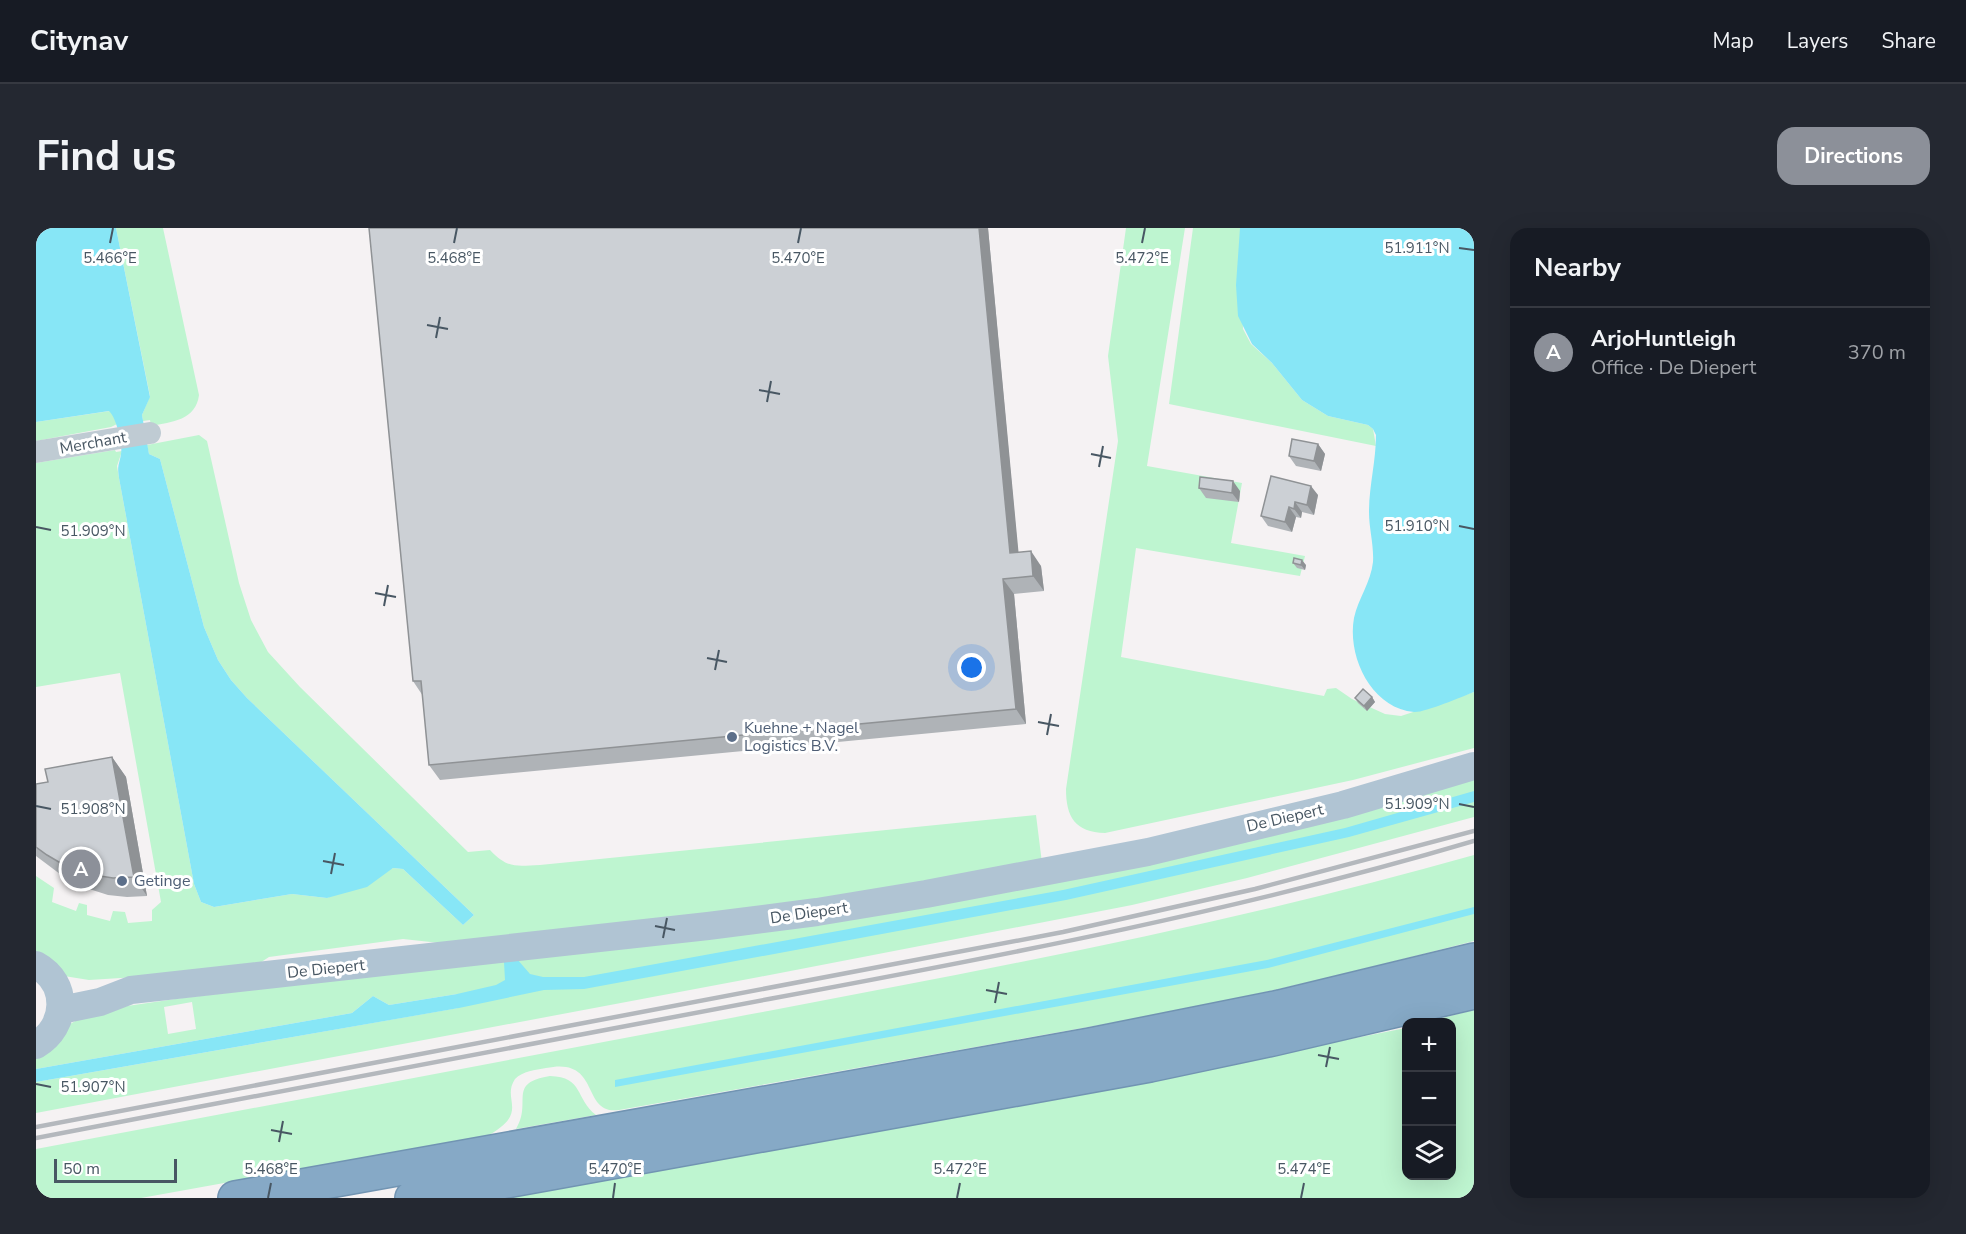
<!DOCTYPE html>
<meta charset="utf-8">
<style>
body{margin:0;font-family:"Nunito Sans",sans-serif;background:#242831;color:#f1f3f6}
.controls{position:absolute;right:18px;bottom:18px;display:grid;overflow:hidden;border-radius:12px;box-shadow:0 6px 24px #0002}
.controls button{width:54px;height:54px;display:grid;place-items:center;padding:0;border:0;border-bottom:2px solid #363941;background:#171b24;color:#f1f3f6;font:30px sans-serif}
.scale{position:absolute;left:18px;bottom:15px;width:123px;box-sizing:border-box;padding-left:6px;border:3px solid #485763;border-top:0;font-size:16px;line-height:21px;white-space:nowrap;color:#485763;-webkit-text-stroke:4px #fff;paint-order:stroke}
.you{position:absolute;left:936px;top:440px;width:21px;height:21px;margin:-15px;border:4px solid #fff;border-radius:50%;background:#1a73e8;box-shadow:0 0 0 9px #1a73e833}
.badge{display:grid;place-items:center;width:39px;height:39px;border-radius:50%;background:#8c9099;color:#fff;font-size:20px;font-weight:700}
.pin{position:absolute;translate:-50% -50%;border:3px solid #fff;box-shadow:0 2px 6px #0006}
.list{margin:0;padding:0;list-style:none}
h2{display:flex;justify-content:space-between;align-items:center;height:78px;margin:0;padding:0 24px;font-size:26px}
h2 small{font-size:20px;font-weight:400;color:#9ea1a6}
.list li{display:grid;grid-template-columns:39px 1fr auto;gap:18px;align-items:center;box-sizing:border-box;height:90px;padding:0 24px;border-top:2px solid #363941}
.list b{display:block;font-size:22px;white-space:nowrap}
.list p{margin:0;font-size:20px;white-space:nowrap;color:#9ea1a6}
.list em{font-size:20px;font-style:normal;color:#9ea1a6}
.icon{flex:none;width:33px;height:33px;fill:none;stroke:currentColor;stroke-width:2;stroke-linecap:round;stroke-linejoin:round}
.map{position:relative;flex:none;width:1438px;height:970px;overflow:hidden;border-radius:18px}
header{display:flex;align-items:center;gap:36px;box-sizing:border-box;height:84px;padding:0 30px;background:#171b24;border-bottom:2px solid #363941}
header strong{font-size:28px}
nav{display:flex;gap:33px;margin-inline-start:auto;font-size:21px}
.intro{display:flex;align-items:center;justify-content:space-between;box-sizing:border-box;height:144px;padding:0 36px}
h1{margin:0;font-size:42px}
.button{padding:15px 27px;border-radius:18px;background:#8c9099;color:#fff;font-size:21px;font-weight:700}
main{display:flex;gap:36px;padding:0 36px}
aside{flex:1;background:#171b24;border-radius:18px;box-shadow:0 6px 24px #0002}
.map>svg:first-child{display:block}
.green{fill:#bef5d0;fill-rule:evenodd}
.water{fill:#87e6f6}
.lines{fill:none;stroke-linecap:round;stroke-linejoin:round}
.highway-casing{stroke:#7194b2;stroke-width:36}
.minor{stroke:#bfcbd3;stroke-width:22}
.major{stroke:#b0c4d3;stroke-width:28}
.highway{stroke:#86a9c6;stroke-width:33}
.rail{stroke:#b4b8bd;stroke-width:4.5}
.wall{fill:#afb3b7}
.shaded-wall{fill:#8f9295}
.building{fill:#ccd0d5;stroke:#8f9295;stroke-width:1.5}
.ticks{fill:none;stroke:#485763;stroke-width:2}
.service-dot{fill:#5c6f8a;stroke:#fff;stroke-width:2}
.labels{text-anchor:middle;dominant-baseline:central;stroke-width:6;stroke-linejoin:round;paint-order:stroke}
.street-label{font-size:16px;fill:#485763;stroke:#fff}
.service-label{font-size:16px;fill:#4e5e75;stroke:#fff;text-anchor:start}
.ticks-label{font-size:15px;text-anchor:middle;fill:#485763;stroke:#fff;stroke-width:6;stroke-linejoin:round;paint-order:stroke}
</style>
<header>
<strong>Citynav</strong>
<nav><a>Map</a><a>Layers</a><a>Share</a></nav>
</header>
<div class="intro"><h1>Find us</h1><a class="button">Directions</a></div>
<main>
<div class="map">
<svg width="1438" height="970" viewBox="0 0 1438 970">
<rect width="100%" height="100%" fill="#f5f2f3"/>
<path class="green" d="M80,0h47l36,167c-3,25 -27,27 -48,31l-1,-6 -7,1 -1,-6 8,-19z
M1090,0h59l-38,238 95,17 -11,60 74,13 -5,20 -164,-28 -15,109 203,39 3,-7 9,-1 16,11 33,15 16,2 73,-24v56l-121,32 -248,53c-30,-1 -39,-16 -39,-44l52,-348 -10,-85z
M1157,0h47l3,101 8,15 21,19 30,37 26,16 40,9 5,4 3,17 -207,-42z
M74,183l5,5 2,8 -6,3 -75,14v-19z
M163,207l8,6 32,142 12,37 17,32 32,35 168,165 22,-2c18,19 26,16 50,15l496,-50 6,48 -163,29 -430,52 -46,-5 -134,18 -20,13 -160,10 -25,-4 -28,-22v-78l18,12 -2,14 24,9 3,-8 8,2v10l23,6 3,-10 12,1 3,11 24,-2v-11l9,-8 -41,-229 -84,14v-224l79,-13 1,2 6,-1 -5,15 2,12 75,406 7,18 13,5 78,-13 35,4 66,-30 10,1 60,56 11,-10 -227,-217 -16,-18 -13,-20 -14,-33 -44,-168 -11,-5 -2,-9z
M1438,549v40l-227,61 -115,27 -373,72 -723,136v-31l422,-74 -1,-14 -68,11 -16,-9 -21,17 -316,56v-11l34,-34 23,-13 89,-13 527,-61zM156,774l4,27 -28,5 -4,-27z
M1438,627v86c-107,28 -215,54 -323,75l-532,94c-39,5 -17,-54 -73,-42 -11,2 -23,3 -31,11 -14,21 15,33 -26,56l-348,63h-105v-49c244,-46 488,-92 732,-138 237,-45 474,-90 706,-156z
M1438,782v188h-983l585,-105 330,-65v148h46v-154h-26z
M514,848c34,1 25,23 46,39l-80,14c17,-27 -10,-46 34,-53z"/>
<path class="water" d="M0,0h80l34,169 -8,18 7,39 11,5 44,168 14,33 13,20 16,18 227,217 -11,10 -60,-56 -10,-1 -26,19 -40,11 -35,-4 -78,13 -13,-5 -7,-18 -75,-406c-2,-13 0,-12 2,-24 2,-10 -5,-37 -12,-43l-73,11z
M1204,0h234v464c-13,5 -50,21 -60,20 -43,-4 -67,-56 -60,-94 4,-19 17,-36 19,-56 1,-17 -4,-33 -4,-50 0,-26 7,-51 7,-77l-3,-6 -5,-4 -40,-9 -26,-16 -30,-37 -20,-19 -14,-28 -2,-31z
M1438,563v11l-125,35 -283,63 -482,89 -40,1 -85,18 -423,74v-13l316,-56 21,-17 16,9 68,-11 39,-9 9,-5 -1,-18 13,-3 13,15 13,3h41l479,-87 282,-62z
M1438,679v7l-206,54 -653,119v-7l652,-120z"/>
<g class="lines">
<defs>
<path id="highway" d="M199,970l855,-153 190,-38 194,-47
M376,970l738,-133 123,-26 201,-47"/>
</defs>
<use href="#highway" class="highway-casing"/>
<path class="minor" d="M0,224l114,-19"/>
<path class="major" d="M0,737c33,18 32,61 0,80
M25,782l39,-8 31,-12 577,-64 109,-14 109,-18 222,-42 195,-47 131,-39"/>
<use href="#highway" class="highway"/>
<path class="rail" d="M0,899l1027,-195 192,-43 219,-58
M0,910c244,-47 488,-92 733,-139 237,-44 473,-89 705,-158"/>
</g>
<path class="wall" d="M333,0h619l30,325 23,13 3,25 -30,3 12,130 -586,56 -11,-15 -6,-69 -10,-15z
M1282,216l7,10 -4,17 -25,-5 -7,-10z
M1235,248l47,19 -4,20 -12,-3 -1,6 -5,-1 -4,15 -24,-6 -7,-10z
M1163,260l41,3 -1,11 -33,-4z
M1257,335l13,2 -1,5 -8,-2z
M1336,469l3,5 -8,9 -9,-8 -3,-5z
M76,529l14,20 21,119 -20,1 -19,-2 -25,-8 -23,-13 -24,-18v-72l12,-2z"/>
<path class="shaded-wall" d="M943,0h9l32,340 -10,-15z
M1282,216l7,10 -4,17 -7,-10z
M1197,253l7,10 -1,11 -7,-9z
M1275,258l7,9 -4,20 -7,-10z
M1259,274l7,10 -1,6 -7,-9z
M1253,279l7,10 -4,15 -7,-10z
M995,323l10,15 3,25 -11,-15z
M1266,332l4,5 -1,5 -4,-5z
M967,351l11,15 12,130 -10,-15z
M1336,469l3,5 -8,9 -3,-5z
M76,529l14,20 21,119 -13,-19z"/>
<path class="building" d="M333,0h610l31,325 21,-2 2,25 -30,3 13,130 -587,56 -8,-84h-8z
M1256,211l26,5 -4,17 -25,-5z
M1235,248l40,10 -4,19 -12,-3 -1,7 -5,-2 -4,15 -24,-6z
M1164,249l33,4 -1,12 -33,-5z
M1258,330l8,2 -1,5 -8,-2z
M1327,461l9,8 -8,9 -9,-8z
M76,529l22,120 -21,1 -19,-3 -25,-7 -22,-13 -11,-8v-63l12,-2 -3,-13z"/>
<path class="ticks" d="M74,15l3,-15M418,15l3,-15M762,15l3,-15M1106,15l3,-15M1423,20l15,2M391,97l21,4M400,110l4,-21M723,162l21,4M731,174l4,-21M1055,226l20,4M1063,239l4,-21M1423,298l15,3M0,299l15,3M339,365l21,4M348,378l4,-21M671,430l20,4M679,442l4,-20M1002,494l21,4M1011,507l4,-21M1423,576l15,3M0,578l15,3M287,633l21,4M295,646l4,-21M619,698l20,4M627,710l4,-20M950,762l21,4M959,775l4,-21M1282,827l21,4M1290,839l4,-20M0,856l15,3M235,902l21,4M243,914l4,-21M232,970l3,-15M577,970l2,-15M921,970l3,-15M1265,970l3,-15"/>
<g class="service-dot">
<circle cx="696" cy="509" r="6"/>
<circle cx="86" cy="653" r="6"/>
</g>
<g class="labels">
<g class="street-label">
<text transform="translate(57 215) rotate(-10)">Merchant</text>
<text transform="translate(1249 590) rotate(-13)">De Diepert</text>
<text transform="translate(773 685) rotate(-8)">De Diepert</text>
<text transform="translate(290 741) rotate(-6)">De Diepert</text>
</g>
<g class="service-label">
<text x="708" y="500">Kuehne + Nagel<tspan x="708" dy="18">Logistics B.V.</tspan></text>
<text x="98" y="653">Getinge</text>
</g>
</g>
<g class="ticks-label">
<text x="1381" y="25">51.911°N</text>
<text x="74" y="35">5.466°E</text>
<text x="418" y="35">5.468°E</text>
<text x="762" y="35">5.470°E</text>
<text x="1106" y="35">5.472°E</text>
<text x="1381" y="303">51.910°N</text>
<text x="57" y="308">51.909°N</text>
<text x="1381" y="581">51.909°N</text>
<text x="57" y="586">51.908°N</text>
<text x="57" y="864">51.907°N</text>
<text x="235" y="946">5.468°E</text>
<text x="579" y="946">5.470°E</text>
<text x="924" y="946">5.472°E</text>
<text x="1268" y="946">5.474°E</text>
</g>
</svg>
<div class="controls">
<button>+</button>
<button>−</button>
<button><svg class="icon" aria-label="layers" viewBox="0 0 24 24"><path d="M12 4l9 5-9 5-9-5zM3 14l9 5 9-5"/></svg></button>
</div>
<div class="scale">50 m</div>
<div class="you"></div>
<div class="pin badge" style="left:45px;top:641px">A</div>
</div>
<aside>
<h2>Nearby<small></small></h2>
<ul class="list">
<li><span class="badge">A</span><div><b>ArjoHuntleigh</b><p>Office · De Diepert</p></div><em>370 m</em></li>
</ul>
</aside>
</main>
